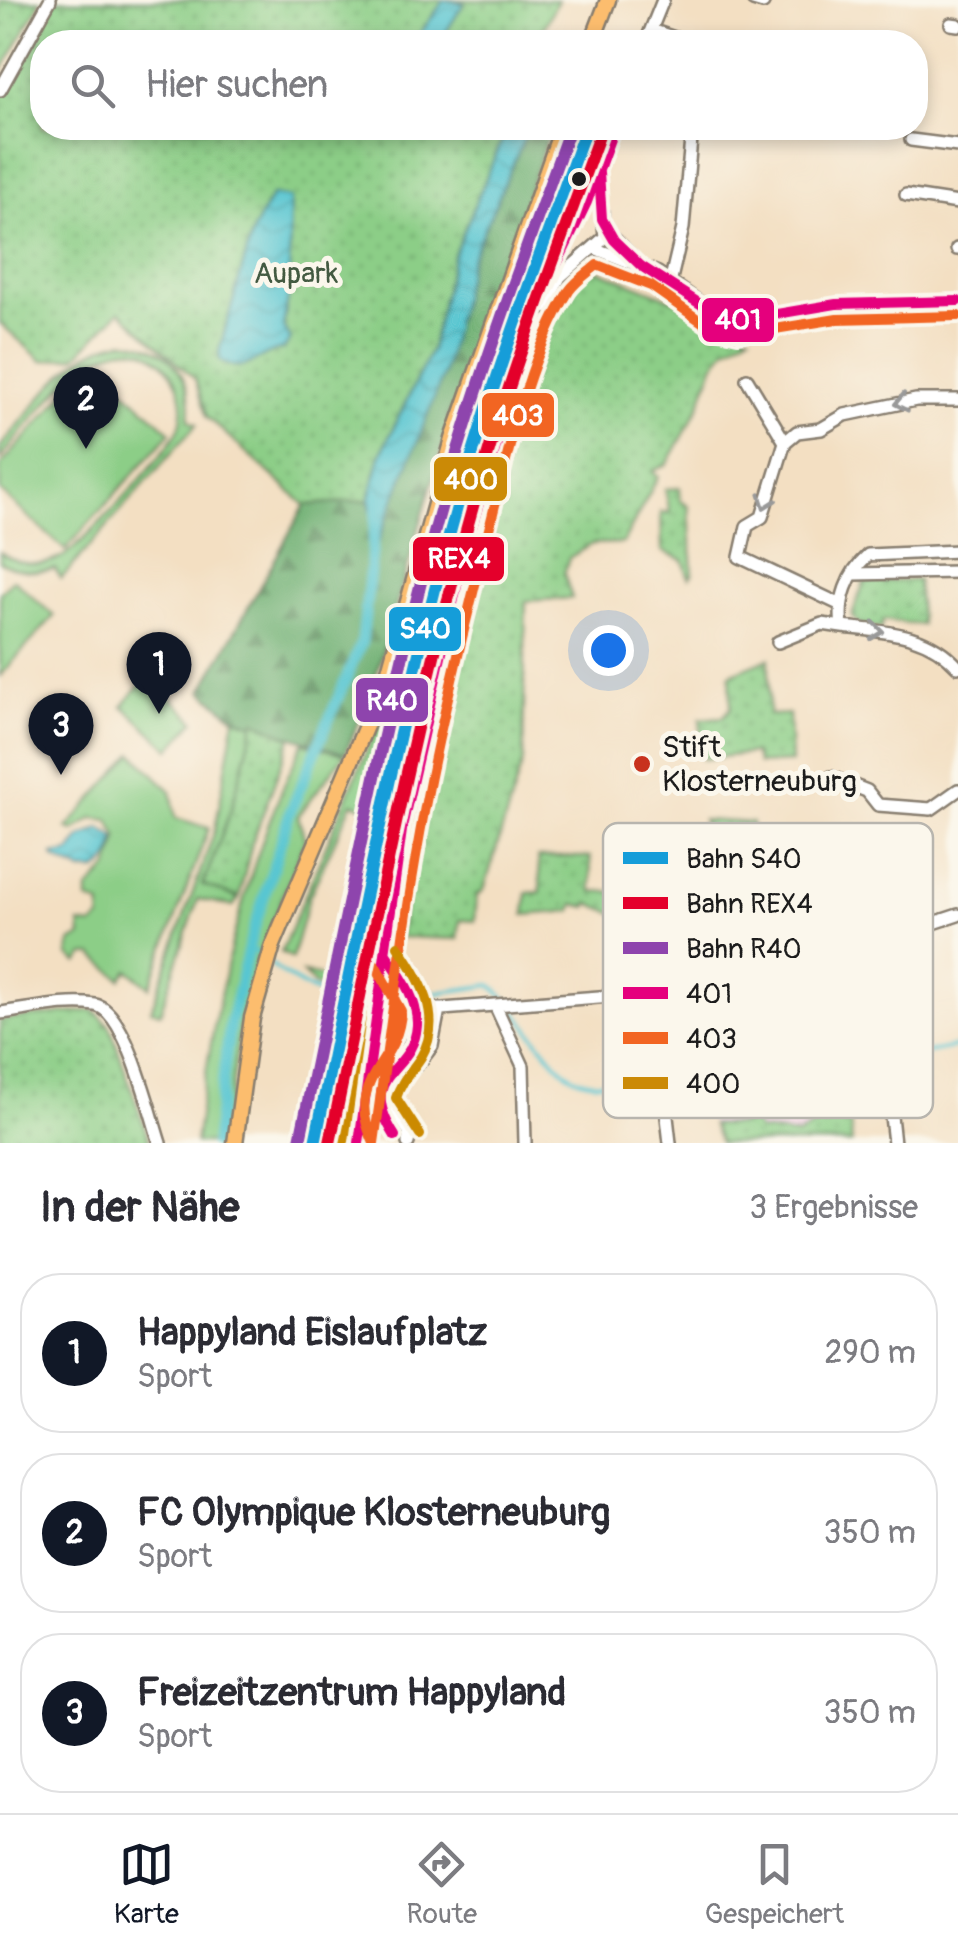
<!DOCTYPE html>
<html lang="de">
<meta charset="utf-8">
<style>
body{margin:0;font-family:Pangolin,sans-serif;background:#f2f2f3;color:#2b2b33}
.you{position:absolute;left:608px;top:650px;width:35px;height:35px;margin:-25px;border:8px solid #fff;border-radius:50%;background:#1a73e8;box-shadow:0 0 0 15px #1a73e833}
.badge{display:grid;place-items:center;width:65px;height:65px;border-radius:50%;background:#111827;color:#fff;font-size:32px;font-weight:700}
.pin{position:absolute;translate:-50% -82px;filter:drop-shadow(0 2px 5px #0008)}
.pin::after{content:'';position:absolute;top:52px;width:35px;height:30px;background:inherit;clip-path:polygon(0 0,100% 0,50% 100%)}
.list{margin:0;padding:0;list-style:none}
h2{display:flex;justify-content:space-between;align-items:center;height:130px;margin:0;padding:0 40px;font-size:42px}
h2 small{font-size:32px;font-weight:400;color:#7c7c81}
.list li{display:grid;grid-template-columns:65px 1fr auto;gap:30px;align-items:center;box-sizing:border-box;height:160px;margin:0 20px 20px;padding:0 20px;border:2px solid #e1e1e2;border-radius:40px}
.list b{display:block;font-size:38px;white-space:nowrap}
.list p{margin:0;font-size:32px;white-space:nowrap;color:#7c7c81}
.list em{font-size:32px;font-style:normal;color:#7c7c81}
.icon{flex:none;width:55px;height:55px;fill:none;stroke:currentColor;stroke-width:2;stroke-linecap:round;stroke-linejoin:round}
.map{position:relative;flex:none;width:958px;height:1143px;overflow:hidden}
.search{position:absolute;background:#fff;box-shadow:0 5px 15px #0003;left:30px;right:30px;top:30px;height:110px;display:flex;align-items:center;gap:25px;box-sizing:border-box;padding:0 35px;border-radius:40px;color:#7c7c81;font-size:38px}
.sheet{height:670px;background:#fff}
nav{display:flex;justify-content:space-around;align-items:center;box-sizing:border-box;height:140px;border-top:2px solid #e1e1e2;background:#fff;font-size:28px;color:#7c7c81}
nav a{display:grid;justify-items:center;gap:5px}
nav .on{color:#111827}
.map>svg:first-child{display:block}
.built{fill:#f1d0e3}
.railway{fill:#cebed1}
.grass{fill:#8cce87;stroke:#547552;stroke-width:2.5}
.forest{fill:url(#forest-firs);stroke:#466648;stroke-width:2.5}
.park{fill:url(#park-dots);stroke:#547552;stroke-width:2.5}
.water{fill:url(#water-waves);stroke:#3a7176;stroke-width:2.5}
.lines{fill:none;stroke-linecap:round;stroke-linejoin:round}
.stream{stroke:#59c6d1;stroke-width:4}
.canal{stroke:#59c6d1;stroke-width:11}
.minor-casing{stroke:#887e6f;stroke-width:16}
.major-casing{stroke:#887e6f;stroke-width:19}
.minor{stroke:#fff;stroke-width:11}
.major{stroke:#fcbd6e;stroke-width:14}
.bus-1-casing{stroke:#fbf7ec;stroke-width:18}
.bus-2-casing{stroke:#fbf7ec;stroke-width:18}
.bus-3-casing{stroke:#fbf7ec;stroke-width:18}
.bus-1{stroke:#e5007d;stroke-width:10}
.bus-2{stroke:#f26522;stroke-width:10}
.bus-3{stroke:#cb8a06;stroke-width:10}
.rail-1-casing{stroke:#fbf7ec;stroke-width:20}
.rail-2-casing{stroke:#fbf7ec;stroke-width:20}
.rail-3-casing{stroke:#fbf7ec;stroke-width:20}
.rail-1{stroke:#159dd9;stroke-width:12}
.rail-2{stroke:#e4002b;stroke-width:12}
.rail-3{stroke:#8e44ad;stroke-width:12}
.oneway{stroke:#999}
.bus-dot{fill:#1c1c1c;stroke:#fbf7ec;stroke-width:4}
.poi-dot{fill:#c8321e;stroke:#fbf7ec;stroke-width:4}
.labels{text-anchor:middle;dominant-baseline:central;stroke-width:10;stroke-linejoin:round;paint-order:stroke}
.park-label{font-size:30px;fill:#435a41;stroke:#fbf7ec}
.poi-label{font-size:30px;fill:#1c1c1c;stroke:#fbf7ec;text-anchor:start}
.key{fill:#fbf7ec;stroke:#b8b5ae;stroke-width:2.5}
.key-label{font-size:28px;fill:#1c1c1c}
.line-badge{stroke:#fbf7ec;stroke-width:4}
.badge-label{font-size:28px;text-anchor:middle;font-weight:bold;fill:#fff}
</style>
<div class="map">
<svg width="958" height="1143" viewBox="0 0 958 1143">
<defs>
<pattern id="forest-firs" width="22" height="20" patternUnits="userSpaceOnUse" patternTransform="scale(2.5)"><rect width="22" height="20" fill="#71b174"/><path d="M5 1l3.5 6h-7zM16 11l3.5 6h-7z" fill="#5c8f5e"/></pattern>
<pattern id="park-dots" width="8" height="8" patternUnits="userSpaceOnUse" patternTransform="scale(2.5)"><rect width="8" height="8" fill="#8cce87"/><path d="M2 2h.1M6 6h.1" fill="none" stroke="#78b074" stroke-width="1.8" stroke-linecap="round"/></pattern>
<pattern id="water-waves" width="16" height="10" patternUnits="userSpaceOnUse" patternTransform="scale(2.5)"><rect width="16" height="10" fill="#59c6d1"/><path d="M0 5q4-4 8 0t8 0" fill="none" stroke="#4daab3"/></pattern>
</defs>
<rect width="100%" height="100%" fill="#fbf7ec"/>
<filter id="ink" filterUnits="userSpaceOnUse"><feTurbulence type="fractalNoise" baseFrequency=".01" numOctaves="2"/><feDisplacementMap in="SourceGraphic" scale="20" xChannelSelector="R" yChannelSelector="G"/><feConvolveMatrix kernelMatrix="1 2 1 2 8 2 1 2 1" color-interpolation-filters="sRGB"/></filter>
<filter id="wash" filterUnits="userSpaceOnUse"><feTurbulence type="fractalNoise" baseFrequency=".0048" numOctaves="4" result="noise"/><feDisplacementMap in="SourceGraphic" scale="40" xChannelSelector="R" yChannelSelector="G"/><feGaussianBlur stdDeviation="2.25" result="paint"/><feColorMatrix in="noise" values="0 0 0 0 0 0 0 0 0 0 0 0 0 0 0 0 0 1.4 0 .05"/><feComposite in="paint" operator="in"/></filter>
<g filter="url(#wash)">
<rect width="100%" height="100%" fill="#f3dfc2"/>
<path class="built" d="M759,986h45l63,15 15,115 -32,3 2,24h-132l-25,-57 -26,4 13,-83z"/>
<path class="railway" d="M580,128h18l-91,257 -45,149 -41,162 -94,447h-14l65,-330 65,-275 59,-196z"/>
<path class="grass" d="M572,128h8l-78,214 -59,196 -101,452 -26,-4 -13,-13 32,6 36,-170 -19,-6 -43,94 -17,61 -11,-6 113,-266 79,-277z
M126,341c42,4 69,36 63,79l8,4 -136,155 -6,-10c-20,4 -37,3 -55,-7v-10c18,12 38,16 58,7 19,-7 112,-109 120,-129 8,-19 4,-42 -8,-58 -56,-74 -135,48 -170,87v-12c34,-38 71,-101 126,-106z
M93,362l78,70 -106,118 -65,-59v-25z
M13,579l41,37 -54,60v-83z
M154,681l41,40 -25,28 -47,-43 19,-24z
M235,718l20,3 -24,89 -28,75 36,13 -6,8 -35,-7 -38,114 -9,-3 64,-180z
M303,743l42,11 -47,62 7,24 -49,125 -17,68 -14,110h-30c20,-139 46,-273 108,-400z
M133,753l38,38 5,27 33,10 -59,159 -22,-17 -7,9 -28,-24h-8l-7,8 -10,-8 3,-13 10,-6 -1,-12 12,2 8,-7 1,-14 -13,-5v-10l21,-22 9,-30 -9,-18 -16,-2 -20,13 -6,-3z"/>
<path class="forest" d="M529,128h22l-82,230 -99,337 -25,59 -110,-36 -33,-27 103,-186 64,-5 10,40 91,-279z"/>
<path class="park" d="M0,0l41,1 -41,74z
M54,0h504l-15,30 -17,12h-484v86h465l-54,129 -22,93 -51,106 -11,44 -64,5 -98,-88 -12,-38 -75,-68 -44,46 -34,4 -42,-38v-225z
M598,270l79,31 17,13 56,20 -24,15 -12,16 -15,42 -32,58 -15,6 6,6 -35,66 -31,1 -23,14 -5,16 8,24 -46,3 -3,160 -39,129 -7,5 -2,26 -15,-1 -2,19 -59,-2 29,-171 59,-250 67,-207 15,-28 5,3 10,-12z
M680,488v12l9,7 4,66 -4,5 -6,-18 -21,-9 -1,-39 9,1 -5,-24z
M917,580l4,45 -38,-5 -2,9 -22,-5 -7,-8 12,-34z
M769,658v57l20,-1 2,48 -33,2 -4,-11 -51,6 -3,-40 23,-2 8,-9 -1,-34z
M255,721l36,17 -39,105 -13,55 -36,-13 28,-75z
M703,820l49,3 2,33 -47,5z
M538,857h52l2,34 27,1 -3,22 -27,-11 -2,4 -13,-3 -2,7 -47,4 2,-22 14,-1z
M94,1010l16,16 40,117h-150v-123z
M750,1117l8,13 40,5 31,-18 21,2 2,24h-132l-8,-19 29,1z"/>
<path class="water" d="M444,0l20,3 -24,39h-26z
M507,128h22l-59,133 -26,112 -66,169 -9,-42 11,-44 51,-106 22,-93z
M272,195l18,3 -1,96 -6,33 8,12 -7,10c-27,4 -36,28 -64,12l-1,-10 34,-121z
M100,828l15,9c-1,16 -5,24 -18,34h-16l-27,-13 -1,-3 17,-3 11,-15z"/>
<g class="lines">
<path class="stream" d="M249,946l15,12
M271,964c46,38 77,38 135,33
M415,996l76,-11 17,16
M514,1009c56,73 54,88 149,61
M889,1060l69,-14
M672,1067l53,-14 139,12 16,-4"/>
<path class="canal" d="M215,1143l15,-119 19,-78 41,-134 72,-171 15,-134"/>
</g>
</g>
<g filter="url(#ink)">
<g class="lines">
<defs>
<path id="minor" d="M753,0l10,3
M951,24l7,1
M651,30l36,12
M646,42l17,-42
M0,90l50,-90
M911,140l47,6
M906,195l52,8
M606,229l32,34
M594,248l64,25 61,43 22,4 95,-16 122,-3
M957,249h1
M670,283l13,-55 9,-100
M544,308l16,-31 45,-40 -6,-59
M747,379l38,63 -23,75 -15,9 -7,31 99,47
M785,442l12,-10 24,-3 24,-14 71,-15h42
M958,551l-90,4c-21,19 -30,45 -26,72 44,5 85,5 116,40
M853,574l105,-2
M778,642l44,-18 20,3
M831,777l36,14 11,14 53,4 27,-19
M386,954l29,49 -6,45 13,11 -22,25 -6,24 16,25 -2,10
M791,976l87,22 16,145
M495,1005l28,61 2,77
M0,1013c28,-3 66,-13 95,-8 31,5 55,108 65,138
M376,1019l40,-8 262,-20 85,-12 195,-64
M422,1059l10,-13 7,-37
M359,1143l44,-320 62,-272 74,-249 48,-100 27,-74
M670,1143l-6,-52 14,-100"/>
<path id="major" d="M592,42l16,-42
M235,1143l17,-125 21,-73 115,-271 65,-235 109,-311"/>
</defs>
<use href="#minor" class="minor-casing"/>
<use href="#major" class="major-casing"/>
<use href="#minor" class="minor"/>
<use href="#major" class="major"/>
<defs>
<path id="bus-1" d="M599,172l3,47 12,21 27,26 78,50 22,4 95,-16 122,-3
M386,954c14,21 32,45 31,71 -3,50 -63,46 -22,111
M359,1143l44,-320 62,-272 74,-249 48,-100 27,-74"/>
<path id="bus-2" d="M401,956c19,-149 51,-281 88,-427 19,-75 39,-172 80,-238 7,-10 19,-18 28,-26l54,21 61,43 26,6 99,-16 121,-3
M374,963l27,48c-2,56 -59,66 -27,132
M374,1143l30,-214"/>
<path id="bus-3" d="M398,946c23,33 46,72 23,111 -9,14 -20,24 -25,41l24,37
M344,1141l44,-320 62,-273 75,-251 48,-101 25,-68"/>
</defs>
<use href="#bus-1" class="bus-1-casing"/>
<use href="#bus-2" class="bus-2-casing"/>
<use href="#bus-3" class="bus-3-casing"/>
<use href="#bus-1" class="bus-1"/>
<use href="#bus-2" class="bus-2"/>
<use href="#bus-3" class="bus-3"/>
<defs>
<path id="rail-1" d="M315,1143c45,-220 86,-441 148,-657 35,-121 80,-240 123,-358"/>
<path id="rail-2" d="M330,1143c45,-218 86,-437 147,-651 34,-122 80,-240 123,-359"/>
<path id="rail-3" d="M300,1140c46,-221 86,-443 149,-660 35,-120 79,-236 121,-352"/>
</defs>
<use href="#rail-1" class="rail-1-casing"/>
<use href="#rail-2" class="rail-2-casing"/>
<use href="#rail-3" class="rail-3-casing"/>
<use href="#rail-1" class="rail-1"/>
<use href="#rail-2" class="rail-2"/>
<use href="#rail-3" class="rail-3"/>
</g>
<defs><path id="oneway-chevron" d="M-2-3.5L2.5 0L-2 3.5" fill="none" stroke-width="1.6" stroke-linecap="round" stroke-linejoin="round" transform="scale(2.5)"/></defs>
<g class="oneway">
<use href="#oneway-chevron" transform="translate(901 403) rotate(168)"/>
<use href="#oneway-chevron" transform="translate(766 502) rotate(110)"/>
<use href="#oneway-chevron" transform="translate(877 631) rotate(7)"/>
</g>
</g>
<circle class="bus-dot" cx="579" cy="179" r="9"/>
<circle class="poi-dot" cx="642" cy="764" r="10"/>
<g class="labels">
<g class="park-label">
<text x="296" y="273">Aupark</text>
</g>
<g class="poi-label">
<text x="662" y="747">Stift<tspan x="662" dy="34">Klosterneuburg</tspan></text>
</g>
</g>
<rect x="603" y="823" width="330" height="295" rx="15" class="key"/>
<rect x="623" y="852" width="45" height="12" fill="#159dd9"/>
<rect x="623" y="897" width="45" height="12" fill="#e4002b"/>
<rect x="623" y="942" width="45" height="12" fill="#8e44ad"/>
<rect x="623" y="987" width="45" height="12" fill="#e5007d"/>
<rect x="623" y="1032" width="45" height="12" fill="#f26522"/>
<rect x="623" y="1077" width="45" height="12" fill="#cb8a06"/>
<g class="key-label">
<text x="686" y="868">Bahn S40</text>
<text x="686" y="913">Bahn REX4</text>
<text x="686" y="958">Bahn R40</text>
<text x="686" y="1003">401</text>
<text x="686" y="1048">403</text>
<text x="686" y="1093">400</text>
</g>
<g class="line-badge">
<rect x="700" y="296" width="76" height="48" rx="10" fill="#e5007d"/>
<rect x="480" y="391" width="76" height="48" rx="10" fill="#f26522"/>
<rect x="432" y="455" width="77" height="48" rx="10" fill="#cb8a06"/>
<rect x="411" y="535" width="95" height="48" rx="10" fill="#e4002b"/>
<rect x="387" y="605" width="76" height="48" rx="10" fill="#159dd9"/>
<rect x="354" y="676" width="76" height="48" rx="10" fill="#8e44ad"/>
</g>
<g class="badge-label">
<text x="738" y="329">401</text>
<text x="518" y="425">403</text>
<text x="471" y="489">400</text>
<text x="459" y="568">REX4</text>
<text x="425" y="638">S40</text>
<text x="392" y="710">R40</text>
</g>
</svg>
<div class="you"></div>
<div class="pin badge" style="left:159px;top:714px">1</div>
<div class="pin badge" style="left:86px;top:449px">2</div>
<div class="pin badge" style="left:61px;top:775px">3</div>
<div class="search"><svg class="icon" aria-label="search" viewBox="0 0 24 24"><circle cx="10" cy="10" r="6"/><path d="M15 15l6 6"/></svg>Hier suchen</div>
</div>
<section class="sheet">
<h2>In der Nähe<small>3 Ergebnisse</small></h2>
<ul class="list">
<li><span class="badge">1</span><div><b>Happyland Eislaufplatz</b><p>Sport</p></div><em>290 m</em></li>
<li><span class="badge">2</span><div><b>FC Olympique Klosterneuburg</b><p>Sport</p></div><em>350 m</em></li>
<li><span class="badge">3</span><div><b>Freizeitzentrum Happyland</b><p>Sport</p></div><em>350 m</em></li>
</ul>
</section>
<nav>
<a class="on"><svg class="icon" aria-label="map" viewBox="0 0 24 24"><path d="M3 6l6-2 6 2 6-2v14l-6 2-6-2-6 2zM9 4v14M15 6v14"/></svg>Karte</a>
<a><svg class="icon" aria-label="directions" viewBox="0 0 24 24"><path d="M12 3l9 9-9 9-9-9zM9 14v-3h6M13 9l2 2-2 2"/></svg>Route</a>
<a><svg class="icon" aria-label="saved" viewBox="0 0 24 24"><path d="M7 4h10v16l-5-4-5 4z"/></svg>Gespeichert</a>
</nav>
